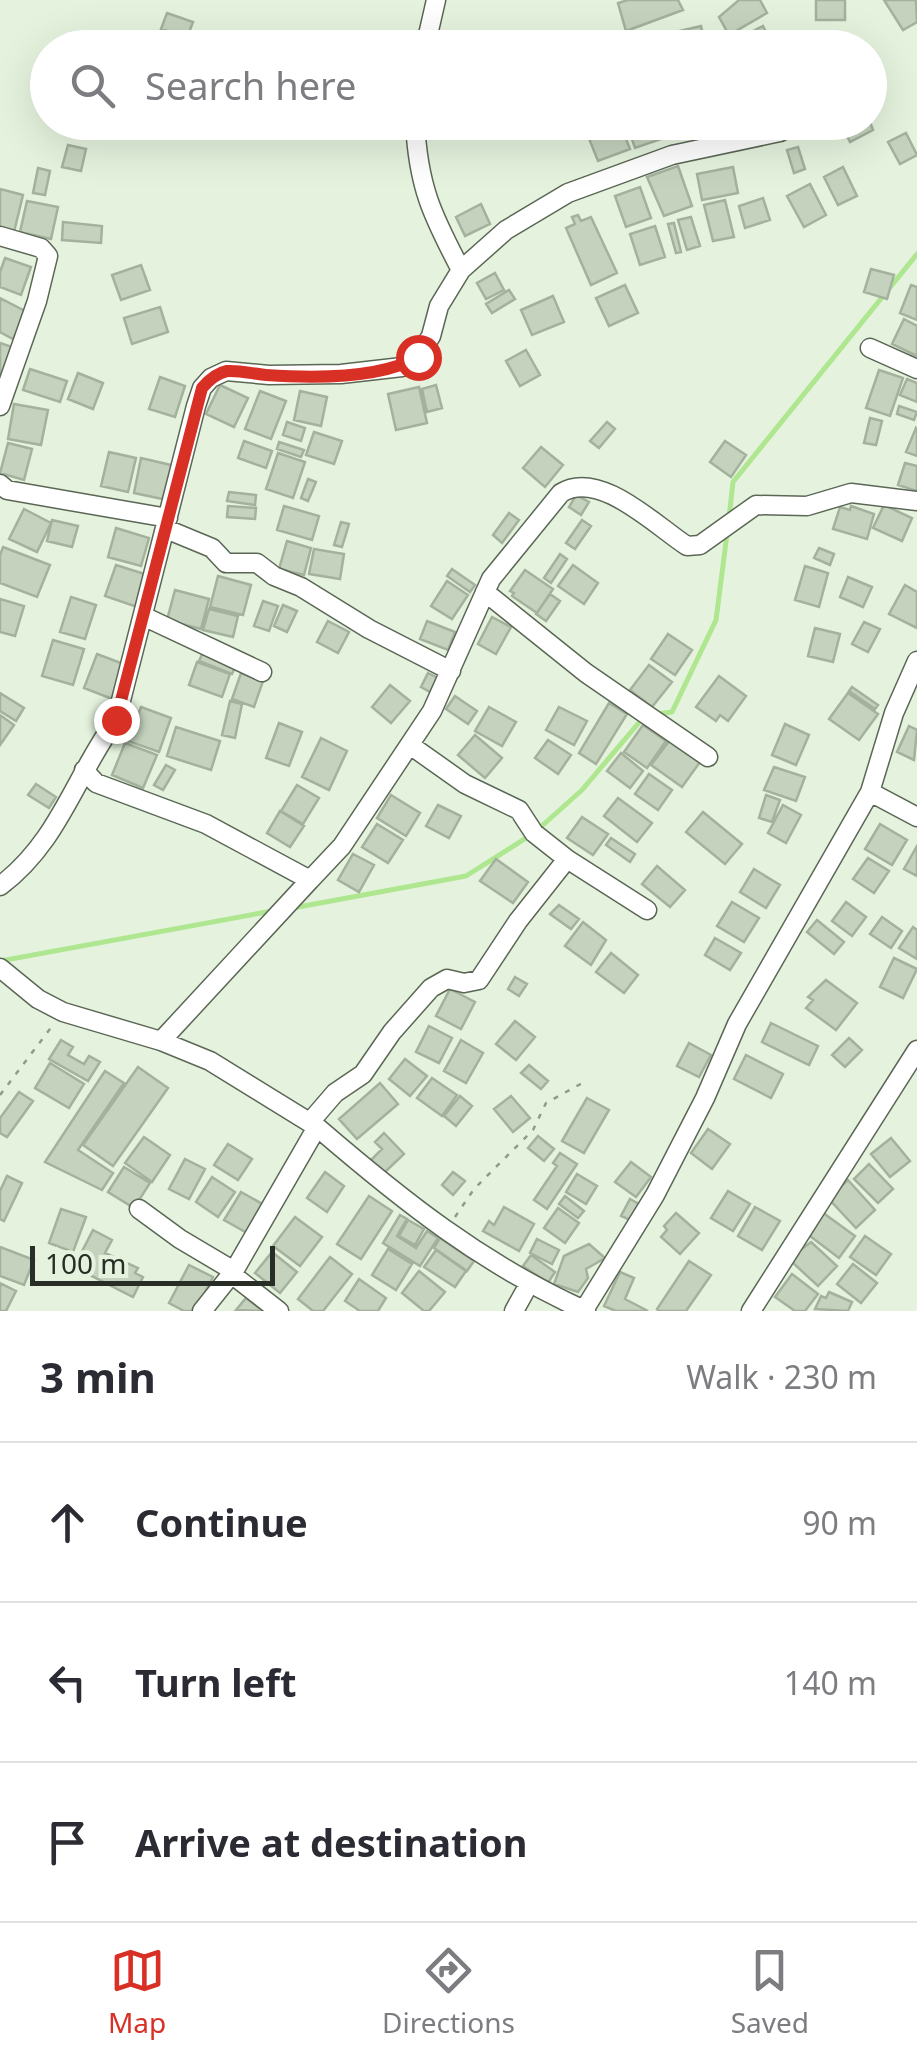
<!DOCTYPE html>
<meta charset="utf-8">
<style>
body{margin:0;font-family:"Noto Sans",sans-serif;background:#f7f7f7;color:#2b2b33}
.scale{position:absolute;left:30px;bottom:25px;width:245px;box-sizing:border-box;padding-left:10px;border:5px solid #282d25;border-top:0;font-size:28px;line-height:35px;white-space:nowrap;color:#282d25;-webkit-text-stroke:8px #e5f3de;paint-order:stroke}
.stop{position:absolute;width:30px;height:30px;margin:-22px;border:8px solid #d93025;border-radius:50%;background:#fff}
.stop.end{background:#d93025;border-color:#fff;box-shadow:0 2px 10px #0008}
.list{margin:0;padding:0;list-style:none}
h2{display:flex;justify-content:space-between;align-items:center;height:130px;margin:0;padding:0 40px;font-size:42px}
h2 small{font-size:32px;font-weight:400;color:#7c7c81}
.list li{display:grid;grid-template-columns:65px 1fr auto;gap:30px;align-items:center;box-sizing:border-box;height:160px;padding:0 40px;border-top:2px solid #e1e1e2}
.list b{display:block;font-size:38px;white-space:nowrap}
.list em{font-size:32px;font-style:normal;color:#7c7c81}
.icon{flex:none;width:55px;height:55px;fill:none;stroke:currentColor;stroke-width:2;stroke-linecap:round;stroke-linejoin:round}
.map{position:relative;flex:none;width:917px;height:1311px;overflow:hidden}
.search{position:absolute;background:#fff;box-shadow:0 10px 40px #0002;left:30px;right:30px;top:30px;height:110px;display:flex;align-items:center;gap:25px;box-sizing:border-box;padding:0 35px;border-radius:55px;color:#7c7c81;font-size:38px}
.sheet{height:610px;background:#fff}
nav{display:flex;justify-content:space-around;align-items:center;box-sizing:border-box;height:140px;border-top:2px solid #e1e1e2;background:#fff;font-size:28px;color:#7c7c81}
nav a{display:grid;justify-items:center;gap:5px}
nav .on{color:#d93025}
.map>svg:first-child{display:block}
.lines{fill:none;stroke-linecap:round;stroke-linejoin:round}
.stream{stroke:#afe690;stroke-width:5}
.building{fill:#c5d3be;stroke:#a4b19d;stroke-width:2.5}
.minor-casing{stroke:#5b6755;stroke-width:21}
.path{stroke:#909a8b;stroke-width:2.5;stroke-dasharray:5 8;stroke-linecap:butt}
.minor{stroke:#fff;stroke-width:18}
.route{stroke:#d93025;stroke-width:12}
</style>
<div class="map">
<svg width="917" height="1311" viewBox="0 0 917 1311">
<rect width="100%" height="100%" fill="#e5f3de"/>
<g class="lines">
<path class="stream" d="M729,518l4,-36 184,-228
M657,714l15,-2 44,-92 11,-86
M293,908l173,-32 68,-43 48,-43 60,-71
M0,961l272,-50"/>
</g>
<path class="building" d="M628,0h50l5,10 -57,21 -8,-28z
M739,0h21l7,13 -38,22 -10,-18z
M816,0h29v20h-29z
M884,0h32l1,22 -14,8z
M167,13l26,9 -6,16 -26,-9z
M701,26l5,22h-59l-2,-9z
M763,26l11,22h-42l-2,-5z
M626,31l5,17h-25l-3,-10z
M626,122h29l6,17 -26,9z
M690,122h42l1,6 -38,11z
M840,122h30l3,8 -23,12z
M620,124l10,25 -32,12 -10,-25z
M906,133l11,22 -17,9 -12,-22z
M68,145l18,4 -5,22 -19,-4z
M798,147l7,22 -11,4 -7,-23z
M678,166l14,40 -28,10 -17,-39z
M733,167l5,26 -36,7 -5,-26z
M843,167l14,29 -19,9 -14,-28z
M38,168l12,3 -5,24 -12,-2z
M810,184l16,31 -22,12 -17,-31z
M640,187l11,31 -25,9 -11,-31z
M0,189l23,6 -9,37 -14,-4z
M763,198l7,22 -25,8 -6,-22z
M725,200l9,37 -21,4 -9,-36z
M27,201l31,6 -7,32 -31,-7z
M481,204l9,20 -25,12 -9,-19z
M578,215l3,6 10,-4 26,56 -26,12 -25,-57 9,-4 -3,-7z
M691,217l9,29 -13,4 -9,-30z
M63,222l39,4 -1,17 -39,-3z
M674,223l7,29 -5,1 -8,-29z
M655,226l10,31 -25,8 -10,-31z
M5,258l26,9 -10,28 -21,-8v-15z
M141,265l9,25 -29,10 -9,-25z
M871,269l23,6 -7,24 -23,-7z
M495,273l9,17 -18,9 -9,-16z
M625,285l13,28 -29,13 -13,-28z
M911,285l6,2v33l-17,-7z
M509,290l6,9 -23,14 -6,-9z
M553,296l11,26 -32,13 -11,-25z
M0,298l27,14 -14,27 -13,-7z
M160,307l8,25 -36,12 -8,-26z
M904,319l13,7v30l-25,-12z
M0,343l12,4 -9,27 -3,-1z
M526,350l14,25 -20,11 -14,-25z
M30,369l37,12 -7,21 -37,-12z
M879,370l24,8 -13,38 -24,-8z
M78,373l25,10 -10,26 -25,-10z
M160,377l25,9 -10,31 -26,-8z
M907,379l10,4v19l-17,-7z
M220,385l28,13 -14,29 -28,-13z
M436,385l6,23 -15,4 -5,-23z
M419,387l8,36 -31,7 -8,-36z
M260,391l26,10 -15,38 -26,-10z
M300,391l27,6 -6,29 -27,-6z
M14,404l34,6 -7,35 -33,-6z
M899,406l18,6 -3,8 -17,-6z
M870,418l12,3 -6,24 -12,-2z
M287,422l18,6 -4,13 -18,-6z
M607,422l8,7 -16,19 -9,-7z
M916,428l1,1v27l-11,-4z
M314,432l28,9 -8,23 -28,-9z
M244,441l28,10 -6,17 -28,-10z
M725,441l21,14 -15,22 -21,-15z
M279,442l25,8 -3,7 -24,-8z
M8,443l24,6 -8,31 -24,-7z
M541,447l22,18 -18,22 -22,-19z
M109,452l27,6 -8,34 -27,-6z
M278,453l27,9 -12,36 -27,-9z
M141,458l34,8 -8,34 -33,-7z
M905,463l12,3v25l-19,-6z
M308,479l8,3 -8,19 -7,-3z
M229,492l27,3 -1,10 -28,-4z
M576,495l13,7 -8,13 -12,-8z
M884,505l28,13 -10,23 -29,-13z
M228,506l28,2 -1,11 -28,-2z
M284,506l35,10 -7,24 -35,-10z
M851,506l23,8 -7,25 -34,-10 7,-22 10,3z
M24,509l27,14 -14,29 -28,-13z
M509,513l10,7 -17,23 -9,-8z
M52,520l26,6 -6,21 -25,-6z
M582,520l9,6 -16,23 -9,-6z
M341,522l8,2 -7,23 -8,-2z
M116,528l33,10 -8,28 -33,-9z
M287,541l24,7 -7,27 -25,-6z
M3,547l47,18 -13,32 -37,-14v-28z
M819,548l15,6 -4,11 -16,-7z
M314,549l30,5 -4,25 -31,-5z
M560,554l7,5 -16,24 -7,-5z
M116,565l32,10 -11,32 -32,-11z
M573,565l25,18 -14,21 -26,-18z
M805,566l23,7 -9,34 -24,-7z
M452,569l23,16 -5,7 -23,-16z
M525,570l28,19 -16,24 -25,-17 2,-3 -4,-2z
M218,576l33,9 -8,30 -33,-8z
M848,577l24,10 -9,20 -23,-10z
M447,581l21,14 -16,24 -21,-13z
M905,585l12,7v36l-28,-14z
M175,590l34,9 -8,30 -34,-9z
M550,594l10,7 -14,20 -10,-7z
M71,597l25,8 -11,34 -25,-7z
M0,599l24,7 -9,30 -15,-4z
M263,601l15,5 -9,25 -15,-5z
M283,605l14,6 -10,21 -13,-6z
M209,609l29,7 -5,21 -30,-7z
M492,617l19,10 -15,27 -18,-10z
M328,621l21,11 -11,21 -21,-11z
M427,621l28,11 -7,18 -28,-11z
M864,622l16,7 -12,23 -16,-8z
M815,628l25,6 -7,28 -25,-6z
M668,634l24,16 -17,25 -24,-16z
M53,640l31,9 -11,36 -31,-9z
M203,652l33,13 -4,9 -33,-13z
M97,654l29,11 -14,34 -28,-11z
M197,662l33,12 -8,23 -33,-12z
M649,665l23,17 -20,25 -22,-17z
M241,673l22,8 -9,26 -22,-8z
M428,673l10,5 -8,14 -9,-5z
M719,676l27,20 -18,25 -8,-6 -4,6 -20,-14z
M390,685l20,16 -19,22 -19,-16z
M852,687l26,18 -3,4 -26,-18z
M0,693l24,15 -8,13 -16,-10z
M848,693l30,21 -19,26 -30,-21z
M455,696l22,15 -9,13 -22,-15z
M230,701l12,3 -7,34 -13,-3z
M609,703l18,11 -31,50 -17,-11z
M141,707l30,11 -12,34 -31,-11z
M489,707l27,15 -14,24 -27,-15z
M559,707l28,14 -13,24 -28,-15z
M0,715l14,10 -14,20z
M279,723l23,9 -13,34 -23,-8z
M785,724l24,11 -13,30 -24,-10z
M643,725l23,16 -19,27 -23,-16z
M909,726l8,4 -3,30 -17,-8z
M176,727l44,14 -9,29 -44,-14z
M475,735l27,23 -17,20 -27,-23z
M321,738l26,13 -18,39 -27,-13z
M548,740l23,15 -13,19 -23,-16z
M670,740l30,22 -18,25 -31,-22z
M125,743l32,12 -14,33 -31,-13z
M621,753l22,18 -13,17 -23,-17z
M166,765l9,5 -12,20 -9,-5z
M774,767l31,10 -9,24 -32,-11z
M649,774l23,16 -14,20 -23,-16z
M36,784l20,13 -7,11 -21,-13z
M297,785l22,13 -16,26 -22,-13z
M391,795l29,18 -14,23 -29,-18z
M766,795l14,5 -8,22 -13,-4z
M618,798l34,25 -15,19 -33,-26z
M438,805l23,11 -12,22 -23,-12z
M783,805l18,10 -15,28 -18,-10z
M280,811l24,15 -14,21 -23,-14z
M703,812l39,32 -17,20 -39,-32z
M582,817l26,17 -15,21 -26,-17z
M377,824l26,16 -15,23 -26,-16z
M880,824l27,16 -15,25 -27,-16z
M611,838l24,16 -5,8 -24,-17z
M917,846v30l-13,-7z
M353,854l21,11 -15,27 -21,-12z
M868,858l21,13 -15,22 -21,-14z
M496,859l32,23 -15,21 -33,-22z
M657,866l28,24 -15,17 -28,-23z
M754,869l26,16 -14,23 -26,-16z
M732,902l27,16 -15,24 -27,-16z
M846,902l20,15 -14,19 -20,-15z
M559,905l20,14 -8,10 -21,-15z
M882,917l20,14 -11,17 -21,-14z
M817,920l27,22 -10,12 -27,-22z
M583,922l23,18 -15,25 -26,-19z
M913,927l4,3v29l-18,-11z
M715,938l26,15 -11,17 -25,-15z
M611,953l27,22 -14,18 -28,-21z
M894,958l23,11 -14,29 -23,-11z
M515,977l12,7 -8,12 -11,-7z
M826,980l31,23 -21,27 -30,-22 7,-8 -5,-3z
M450,989l25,13 -14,27 -25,-13z
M515,1021l20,16 -19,23 -20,-16z
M771,1023l47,23 -9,19 -47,-23z
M429,1026l23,12 -13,25 -23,-11z
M849,1038l13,12 -17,17 -13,-12z
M61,1040l12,7 -5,8 16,9 5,-8 11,6 -12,19 -39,-22z
M461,1040l22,13 -17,30 -22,-12z
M689,1043l22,12 -12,22 -22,-11z
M746,1055l37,19 -12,24 -37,-19z
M405,1059l22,17 -17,20 -21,-17z
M50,1063l34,21 -15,24 -34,-20z
M529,1065l19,16 -7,8 -20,-16z
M138,1067l30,21 -55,78 -30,-21z
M105,1071l19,12 -46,67 35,23 -11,17 -57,-28z
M432,1078l25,17 -15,21 -25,-18z
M380,1083l18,21 -41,35 -18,-20z
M19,1092l14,9 -26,36 -7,-4v-15z
M460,1096l12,10 -16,20 -12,-10z
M511,1096l19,22 -17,14 -19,-23z
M587,1098l22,12 -25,43 -22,-12z
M708,1129l22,15 -18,25 -21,-16z
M384,1133l20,21 -21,20 -12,-14 11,-11 -7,-7z
M538,1136l16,13 -10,12 -16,-13z
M144,1137l26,18 -18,27 -27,-19z
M891,1138l19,23 -20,16 -19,-23z
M228,1144l24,15 -14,21 -24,-15z
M560,1153l17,11 -30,45 -13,-9 23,-34 -4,-3z
M185,1159l20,10 -16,30 -20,-10z
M631,1162l20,15 -15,20 -21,-15z
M869,1164l24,25 -15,14 -24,-24z
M124,1167l26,16 -16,25 -26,-16z
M325,1172l19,14 -17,26 -20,-14z
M453,1172l12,9 -12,14 -11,-10z
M577,1174l20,12 -11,18 -20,-12z
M7,1176l15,7 -18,38 -4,-2v-28z
M212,1177l23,15 -17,25 -22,-15z
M848,1180l27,30 -19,18 -28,-30z
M728,1191l22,13 -17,27 -22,-13z
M241,1192l25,14 -17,28 -25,-14z
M369,1196l23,15 -31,48 -24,-15z
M565,1196l19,15 -6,7 -19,-14z
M630,1199l9,5 -9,16 -9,-4z
M504,1207l30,17 -15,27 -36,-20 6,-10 5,4z
M755,1207l25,14 -18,29 -24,-14z
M558,1208l21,15 -14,20 -21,-15z
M61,1209l25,8 -13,35 -24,-9z
M822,1212l33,24 -16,22 -33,-25z
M676,1213l23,20 -19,21 -19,-17 6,-7 -3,-4z
M400,1215l7,4 -10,17 19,12 11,-17 11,7 -18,28 -37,-23z
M295,1217l27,20 -22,29 -27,-20z
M408,1220l16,9 -9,16 -16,-9z
M93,1230l19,10 -7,13 33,15 -3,5 8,4 -10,20 -59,-30z
M865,1236l26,18 -15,21 -26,-18z
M440,1238l34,23 -7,10 -33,-23z
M537,1239l22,11 -7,14 -22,-11z
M811,1242l26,24 -19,20 -26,-24 5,-6 -2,-2z
M589,1244l16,14 -19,11 2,9 -10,14 -24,-8 10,-28z
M0,1247l34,13 -10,25 -24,-9z
M388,1249l24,15 -16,26 -24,-15z
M436,1250l30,21 -11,16 -31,-20z
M272,1252l25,20 -17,21 -25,-20z
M531,1255l24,17 -7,11 -25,-17z
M330,1257l22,17 -29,37h-10l-15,-12z
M689,1261l22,14 -25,36h-27l-2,-2z
M853,1264l24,19 -16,20 -24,-19z
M189,1265l24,12 -18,34h-11l-15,-8z
M419,1271l26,21 -16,19h-5l-22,-18z
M620,1272l14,6 -9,21 23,12h-32l-12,-5z
M792,1274l26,20 -13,17h-10l-20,-14z
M359,1279l27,19 -8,13h-18l-15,-10z
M0,1283l16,8 -10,20h-6z
M829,1292l23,10 -4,9 -33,-2 6,-13 5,2z
M246,1298l17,13 -27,-1z"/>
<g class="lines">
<defs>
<path id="minor" d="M425,48l11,-48
M415,122c3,64 17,93 46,148
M0,236l41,12 7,8 -11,45 -37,105
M870,348l47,21
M0,484l7,6 161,28
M166,529l46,19 14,15h31l17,13 27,11 68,42 82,42
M485,592l101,81 122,84
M143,616l119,56
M410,745l55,39 54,26 15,23 33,26 80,51
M84,770l12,13 110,41 104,56 32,-34 90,-135 59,-132 70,-86c38,-24 94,32 126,53l13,-1 56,-40 51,1 44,-13 66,8
M870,792l47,25
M0,886c59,-44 75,-110 116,-166l80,-314 6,-18 9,-10 15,-7 43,4 72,-1 61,-7 16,-10 13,-21 8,-30 22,-36 45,-40 62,-37 104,-38 108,-23 18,-10
M0,968l38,31 25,13 98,29 49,20 107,66 -83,144 -32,40
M161,1041l149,-161
M310,1122l25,-29 28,-19 29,-42 39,-44 16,-9 17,4 15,-3 39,-59 49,-62
M317,1127c86,74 165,137 269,184
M139,1209l41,30 54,32
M230,1273l49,38
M584,1310l71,-115 50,-97 32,-74 133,-232 24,-79 23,-52
M514,1311l15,-27
M751,1311l166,-261"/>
</defs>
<use href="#minor" class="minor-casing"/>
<path class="path" d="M0,1095l53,-70
M455,1217l19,-28 59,-59 13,-27 40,-22"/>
<use href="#minor" class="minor"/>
</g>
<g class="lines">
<path class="route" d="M116,720l86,-332c6,-7 15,-15 25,-17 12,-1 27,3 39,4 44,3 114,4 152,-18"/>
</g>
</svg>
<div class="scale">100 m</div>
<div class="stop" style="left:418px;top:357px"></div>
<div class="stop end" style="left:116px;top:720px"></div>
<div class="search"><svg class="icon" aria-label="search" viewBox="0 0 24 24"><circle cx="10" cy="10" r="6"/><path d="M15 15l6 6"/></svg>Search here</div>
</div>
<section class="sheet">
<h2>3 min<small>Walk · 230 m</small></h2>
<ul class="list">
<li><svg class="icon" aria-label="ahead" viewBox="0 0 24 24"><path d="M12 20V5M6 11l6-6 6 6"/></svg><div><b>Continue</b></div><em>90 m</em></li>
<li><svg class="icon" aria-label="left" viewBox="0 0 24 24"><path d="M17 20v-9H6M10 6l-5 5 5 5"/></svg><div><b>Turn left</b></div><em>140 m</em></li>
<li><svg class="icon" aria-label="arrive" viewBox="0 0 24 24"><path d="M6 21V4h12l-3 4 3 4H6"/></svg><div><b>Arrive at destination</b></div></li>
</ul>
</section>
<nav>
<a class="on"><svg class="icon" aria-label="map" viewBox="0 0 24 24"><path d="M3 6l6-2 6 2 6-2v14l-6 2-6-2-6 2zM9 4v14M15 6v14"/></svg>Map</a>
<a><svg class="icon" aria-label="directions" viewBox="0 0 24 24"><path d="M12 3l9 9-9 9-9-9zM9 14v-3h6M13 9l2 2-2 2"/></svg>Directions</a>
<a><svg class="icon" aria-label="saved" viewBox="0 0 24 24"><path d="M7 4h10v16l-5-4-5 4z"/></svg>Saved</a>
</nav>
